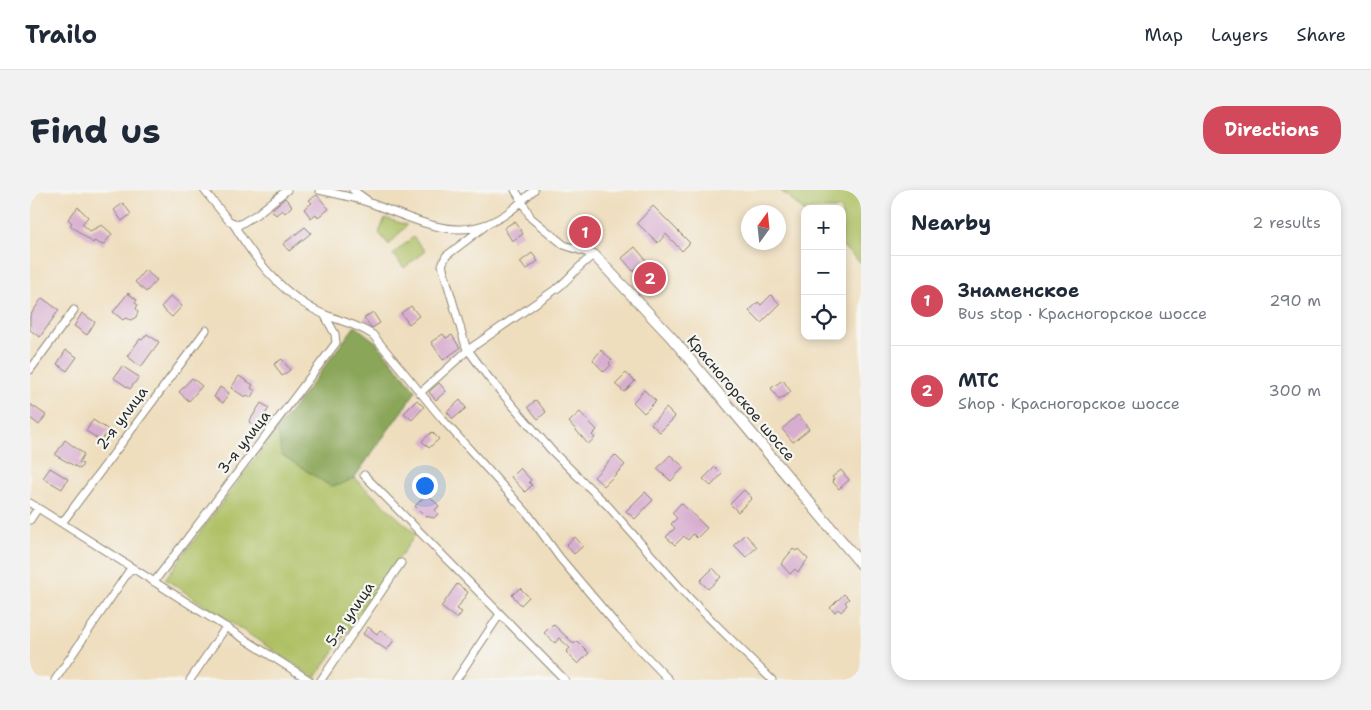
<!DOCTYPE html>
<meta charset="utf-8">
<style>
body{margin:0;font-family:"Shantell Sans",sans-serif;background:#f2f2f3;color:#1f2937}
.controls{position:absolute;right:15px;top:15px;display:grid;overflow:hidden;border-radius:10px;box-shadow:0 2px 8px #0003}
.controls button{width:45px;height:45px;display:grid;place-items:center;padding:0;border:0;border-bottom:1px solid #e0e1e3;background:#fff;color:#1f2937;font:25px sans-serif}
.compass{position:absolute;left:711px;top:15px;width:45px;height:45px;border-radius:50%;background:#fff;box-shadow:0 2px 8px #0003;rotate:15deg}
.you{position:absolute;left:394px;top:295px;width:18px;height:18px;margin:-12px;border:4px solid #fff;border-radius:50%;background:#1a73e8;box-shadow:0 0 0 8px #1a73e833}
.badge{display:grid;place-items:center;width:32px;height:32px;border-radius:50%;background:#d1495b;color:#fff;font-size:16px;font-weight:700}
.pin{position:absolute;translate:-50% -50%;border:2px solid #fff;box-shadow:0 1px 5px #0006}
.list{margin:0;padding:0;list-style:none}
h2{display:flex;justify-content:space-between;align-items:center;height:65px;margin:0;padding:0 20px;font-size:21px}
h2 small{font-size:16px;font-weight:400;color:#747a83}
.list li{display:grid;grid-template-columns:32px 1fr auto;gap:15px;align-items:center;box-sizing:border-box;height:90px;padding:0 20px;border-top:1px solid #e0e1e3}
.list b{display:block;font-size:19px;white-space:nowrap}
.list p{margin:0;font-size:16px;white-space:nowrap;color:#747a83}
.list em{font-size:16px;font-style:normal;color:#747a83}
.icon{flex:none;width:28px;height:28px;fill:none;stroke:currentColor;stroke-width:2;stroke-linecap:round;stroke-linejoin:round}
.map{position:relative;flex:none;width:831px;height:490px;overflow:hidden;border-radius:20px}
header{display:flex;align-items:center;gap:30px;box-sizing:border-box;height:70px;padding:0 25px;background:#fff;border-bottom:1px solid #e0e1e3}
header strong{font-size:24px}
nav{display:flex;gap:28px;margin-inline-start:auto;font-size:18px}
.intro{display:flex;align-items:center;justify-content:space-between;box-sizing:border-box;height:120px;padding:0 30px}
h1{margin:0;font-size:35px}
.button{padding:12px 22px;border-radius:20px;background:#d1495b;color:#fff;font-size:18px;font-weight:700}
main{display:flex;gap:30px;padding:0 30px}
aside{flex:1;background:#fff;border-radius:20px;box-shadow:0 2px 8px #0003}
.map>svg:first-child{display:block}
.green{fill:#aec063;stroke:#6c7647}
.forest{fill:#8aa659;stroke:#5a6842}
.building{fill:#d8aed0}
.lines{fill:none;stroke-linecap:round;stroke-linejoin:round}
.street-casing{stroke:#8d8474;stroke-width:9}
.secondary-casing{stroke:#8d8474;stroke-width:12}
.street{stroke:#fff;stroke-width:7}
.secondary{stroke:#fff;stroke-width:10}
.labels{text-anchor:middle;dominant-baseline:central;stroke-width:4.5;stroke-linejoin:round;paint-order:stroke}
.street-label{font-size:15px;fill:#2b2b2b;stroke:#f6f6f2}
</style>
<header>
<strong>Trailo</strong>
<nav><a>Map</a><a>Layers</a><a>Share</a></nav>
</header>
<div class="intro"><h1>Find us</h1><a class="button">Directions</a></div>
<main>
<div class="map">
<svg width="831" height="490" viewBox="0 0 831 490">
<rect width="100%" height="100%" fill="#f6f6f2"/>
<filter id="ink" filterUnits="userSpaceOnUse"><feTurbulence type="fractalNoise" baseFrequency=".02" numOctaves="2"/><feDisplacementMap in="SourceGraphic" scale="10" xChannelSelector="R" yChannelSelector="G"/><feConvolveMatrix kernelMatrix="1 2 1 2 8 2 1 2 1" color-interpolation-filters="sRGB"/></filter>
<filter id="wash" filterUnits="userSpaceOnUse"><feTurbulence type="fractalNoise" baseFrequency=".0096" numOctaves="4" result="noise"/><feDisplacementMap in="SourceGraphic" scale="20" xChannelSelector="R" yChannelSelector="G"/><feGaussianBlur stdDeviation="1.12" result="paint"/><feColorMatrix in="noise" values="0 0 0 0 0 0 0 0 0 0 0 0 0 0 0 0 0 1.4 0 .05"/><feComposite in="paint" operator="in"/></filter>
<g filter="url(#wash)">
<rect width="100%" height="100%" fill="#efdebe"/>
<path class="green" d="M750,0h81v73l-19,-17v-37h-37v3z
M355,28l22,7 -18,20 -10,-12z
M383,47l12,14 -21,17 -11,-14z
M325,136l61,65 -62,87 62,56 -101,144 -150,-99z"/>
<path class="forest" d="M325,136l21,16 40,49 -62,87 -14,7 -10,1 -48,-31c-4,-8 0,-16 -6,-24z"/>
<g id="blocks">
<path class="building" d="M287,5l12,14 -11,8 -2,-3 -5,4 -7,-9 8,-6 -3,-3z
M255,8l7,8 -7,7 -3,-3 -6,5 -5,-5z
M93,13l8,11 -9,7 -8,-11z
M623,16l37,37 -8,8 -16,-17 -8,9 -21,-20z
M48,17l10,10 -6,7 8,7 12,-6 10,9 -9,11 -9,-4 -1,2 -23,-18 2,-2 -4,-4z
M485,31l8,13 -11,7 -8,-13z
M275,37l6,6 -22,18 -6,-7z
M605,57l11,13 -13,11 -11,-13z
M502,63l6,8 -12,9 -6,-8z
M115,80l12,10 -11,12 -11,-10z
M98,103l9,7 -2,3 3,2 -2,3 2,4 -2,5 -5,3 -6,-2 -2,2 -10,-8z
M741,105l9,9 -19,19 -12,-12 9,-9 3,3z
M141,106l11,10 -10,11 -11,-10z
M12,108l17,12 -19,27 -10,-7v-14z
M381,116l8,10 -10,8 -8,-11z
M343,122l7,11 -8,5 -8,-10z
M52,123l13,9 -8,13 -13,-9z
M117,144l12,8 -18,25 -14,-11 13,-17 2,1z
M413,144l3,4 6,-3 8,13 -17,12 -12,-18z
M36,160l11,7 -10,14 -10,-7z
M571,160l11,10 -3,3 2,2 -7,7 -11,-12z
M252,169l8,11 -8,6 -8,-12z
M92,176l17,11 -9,12 -16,-11z
M596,183l9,8 -11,11 -9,-8z
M209,186l14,9 -2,3 4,3 -4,6 -4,-2 -2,2 -14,-9z
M162,188l10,8 -13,15 -10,-9z
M753,190l8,12 -12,8 -8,-12z
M409,193l7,8 -10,9 -7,-8z
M190,197l9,6 -6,10 -9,-6z
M614,200l12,11 -12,12 -11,-11z
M387,210l7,7 -12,13 -8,-7z
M430,210l6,8 -13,11 -6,-7z
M506,210l10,12 -8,7 -10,-12z
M231,213l8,5 -12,19 -8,-5z
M0,214l16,11 -7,10 -9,-7z
M636,218l9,9 -15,15 -9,-8z
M550,222l17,18 -5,5 3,3 -7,6 -19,-22z
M768,225l11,14 -16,13 -11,-13z
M63,230l16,10 -8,11 -15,-10z
M402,242l7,7 -10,9 -7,-7z
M35,250l19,14 -5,8 4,2 -3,5 -25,-14z
M585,265l10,10 -21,21 -10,-9z
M640,265l14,12 -13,14 -14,-12z
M685,277l7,7 -11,12 -8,-7z
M20,278l18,11 -6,10 -19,-11z
M490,278l11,12 -2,2 3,3 -7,7 -14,-15z
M811,280l8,10 -10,9 -7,-8 2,-2 -2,-2z
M714,300l8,8 -14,14 -8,-8z
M615,302l8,8 -18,19 -9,-8z
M397,304l12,12 -4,4 3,4 -4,4 -9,-2 -10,-10z
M651,313l26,25 -10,10 -4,-4 -5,6 -4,-4 -9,9 -9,-8 9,-9 -4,-4 6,-6 -5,-5z
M715,344l12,13 -11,10 -12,-12z
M545,347l8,9 -9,8 -8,-9z
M763,359l3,2 2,-2 10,10 -10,13 -3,-3 -5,5 -9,-10z
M683,378l8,9 -13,12 -8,-8z
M427,394l11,8 -11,17 5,3 -5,7 -16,-12z
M490,398l9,9 -8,8 -9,-10z
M814,404l5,5 -4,3 2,3 -6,7 -3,-3 -3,3 -5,-4z
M523,434l21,20 3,-3 12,12 -11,11 -12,-12 4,-4 -11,-10 -4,5 -11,-10z
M338,437l9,7 3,-4 14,10 -7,10 -24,-16z"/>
</g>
</g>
<g filter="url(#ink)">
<use href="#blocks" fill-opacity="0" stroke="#8d8474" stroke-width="1"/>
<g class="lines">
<defs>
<path id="street" d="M174,0l25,31 10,4 18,-11 30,-24
M289,0c17,4 35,7 51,13 57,21 101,47 152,-2l-7,-11
M323,0l14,10
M504,0l-12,11 9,17 33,27 30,10
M204,35c21,35 51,72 89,89 17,7 34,10 50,21l70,85 85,94 32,44 60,71 49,51
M454,37l-38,29 -4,9 24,82 22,30 64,74 56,55 82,93 82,81
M0,180l44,-60
M390,203l48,-43 91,-63c12,-10 22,-24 35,-32
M334,285l201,205
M0,313l279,177
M0,330l8,-12
M32,333l144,-193
M124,392l182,-239 -1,-9 -11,-20
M25,490l76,-112
M160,490l36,-53
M291,490l80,-117
M426,490l44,-66"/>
<path id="secondary" d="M564,65l77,82 190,227"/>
</defs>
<use href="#street" class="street-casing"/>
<use href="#secondary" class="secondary-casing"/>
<use href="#street" class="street"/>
<use href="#secondary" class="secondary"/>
</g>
</g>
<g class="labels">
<g class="street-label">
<text transform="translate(711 208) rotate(50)">Красногорское шоссе</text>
<text transform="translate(92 228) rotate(-53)">2-я улица</text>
<text transform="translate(214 252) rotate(-52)">3-я улица</text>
<text transform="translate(320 424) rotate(-56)">5-я улица</text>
</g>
</g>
</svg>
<div class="controls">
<button>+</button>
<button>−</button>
<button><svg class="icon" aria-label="locate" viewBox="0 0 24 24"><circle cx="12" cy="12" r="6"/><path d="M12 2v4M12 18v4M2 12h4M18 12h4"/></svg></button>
</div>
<svg class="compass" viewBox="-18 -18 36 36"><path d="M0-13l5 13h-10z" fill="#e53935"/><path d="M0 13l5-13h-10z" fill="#747a83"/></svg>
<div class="you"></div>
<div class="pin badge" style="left:555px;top:42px">1</div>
<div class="pin badge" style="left:620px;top:88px">2</div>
</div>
<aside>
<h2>Nearby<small>2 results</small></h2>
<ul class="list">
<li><span class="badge">1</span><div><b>Знаменское</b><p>Bus stop · Красногорское шоссе</p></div><em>290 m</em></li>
<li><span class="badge">2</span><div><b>МТС</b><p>Shop · Красногорское шоссе</p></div><em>300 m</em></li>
</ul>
</aside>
</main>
